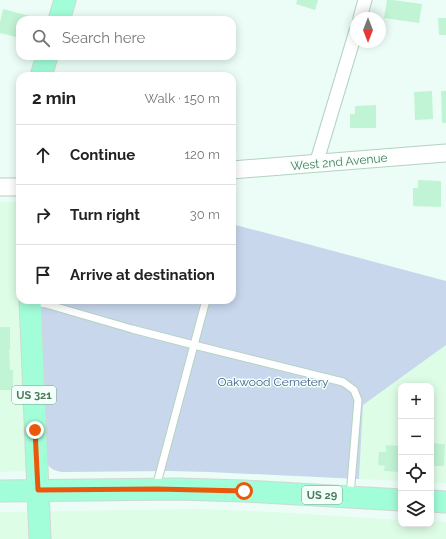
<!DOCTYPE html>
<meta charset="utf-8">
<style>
body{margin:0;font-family:Raleway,sans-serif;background:#f6f6f6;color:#222}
.controls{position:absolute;right:12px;bottom:12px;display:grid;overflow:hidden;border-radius:8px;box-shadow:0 2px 10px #0003}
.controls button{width:36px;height:36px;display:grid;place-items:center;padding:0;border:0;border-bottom:1px solid #e0e0e0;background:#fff;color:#222;font:20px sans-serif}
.compass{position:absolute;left:350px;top:12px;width:36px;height:36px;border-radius:50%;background:#fff;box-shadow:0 2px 10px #0003;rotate:180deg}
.stop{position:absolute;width:12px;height:12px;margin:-9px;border:3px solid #ea580c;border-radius:50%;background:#fff}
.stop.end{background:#ea580c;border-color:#fff;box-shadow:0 1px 4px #0008}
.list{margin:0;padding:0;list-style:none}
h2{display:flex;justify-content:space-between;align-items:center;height:52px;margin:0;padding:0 16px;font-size:17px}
h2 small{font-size:13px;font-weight:400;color:#767676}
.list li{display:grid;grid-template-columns:26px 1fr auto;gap:12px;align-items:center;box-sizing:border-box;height:60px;padding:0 16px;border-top:1px solid #e0e0e0}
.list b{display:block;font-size:15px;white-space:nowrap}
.list em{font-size:13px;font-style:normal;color:#767676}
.icon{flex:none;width:22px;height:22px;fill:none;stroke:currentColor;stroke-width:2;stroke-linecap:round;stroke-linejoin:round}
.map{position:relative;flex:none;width:446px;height:539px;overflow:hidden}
.search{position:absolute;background:#fff;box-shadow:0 2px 10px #0003;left:16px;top:16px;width:220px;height:44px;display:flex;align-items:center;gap:10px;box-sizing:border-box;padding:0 14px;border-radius:12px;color:#767676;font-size:15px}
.panel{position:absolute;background:#fff;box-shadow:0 2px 10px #0003;left:16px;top:72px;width:220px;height:232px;border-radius:12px}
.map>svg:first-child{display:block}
.commercial{fill:#defde7}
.green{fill:#c8d7ec}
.building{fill:#c1f4d4}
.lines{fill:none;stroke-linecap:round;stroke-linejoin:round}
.service-casing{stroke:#b2d3bf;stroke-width:9}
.minor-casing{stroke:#b2d3bf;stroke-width:15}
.tertiary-casing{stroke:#b2d3bf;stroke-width:19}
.primary-casing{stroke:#cddad1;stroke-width:23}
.service{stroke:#fff;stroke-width:7}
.minor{stroke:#fff;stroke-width:13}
.tertiary{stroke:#fff;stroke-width:17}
.primary{stroke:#a2fdd9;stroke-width:21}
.route{stroke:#ea580c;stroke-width:5}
.labels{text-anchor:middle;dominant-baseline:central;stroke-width:3;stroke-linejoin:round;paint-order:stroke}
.shield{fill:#f2fffa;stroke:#7ea28b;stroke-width:1}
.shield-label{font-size:11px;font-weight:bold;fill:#4c7a5b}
.street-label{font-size:12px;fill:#4c7a5b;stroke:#f2fffa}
.park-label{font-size:12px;fill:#485e8c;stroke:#f2fffa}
</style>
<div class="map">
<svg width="446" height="539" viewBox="0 0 446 539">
<rect width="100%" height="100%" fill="#ebfdf6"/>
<path class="commercial" d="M0,202h19l1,98 8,171 -28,1z
M446,345v138h-15v-97h-30v95l-42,-2 4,-74z
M197,509l75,3 129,8v4h30v-3l15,1v17h-446v-27z"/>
<path class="green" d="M232,224l214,57v64l-83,60 -4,74 -150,-7 -39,-1 -105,1c-8,0 -13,-2 -18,-8l-9,-164h194z"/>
<path class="building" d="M297,0h21l-3,10 -19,-6z
M387,0h6l29,4 -3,19 -35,-5z
M3,9l31,8v3h-14v18l-20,-5v-11z
M438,18h8v17h-7z
M432,91l1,28 -18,1 -1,-28z
M441,91h5v32h-4z
M376,105v23h-26v-14h5v-8z
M418,180l23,1v26l-28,-1v-18h5z
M0,327h10v22l-1,1 1,20h3v20h-13z
M431,443l14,1 -1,22h-13z
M386,445l15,1v26l-17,-1 1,-5 -7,-1 1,-13h7z"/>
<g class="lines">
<defs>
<path id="service" d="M32,302l14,2 86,25 62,16 149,37 11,8 4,10 -8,96
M156,487l50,-187"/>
<path id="minor" d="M360,18l5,-18
M316,164l40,-133"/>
<path id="tertiary" d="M232,170l214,-17
M0,187h20"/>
<path id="primary" d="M59,20l6,-20
M41,76l6,-20
M30,300l8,191 2,48
M0,491l177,-2 67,2 157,9
M431,501l15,1"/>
</defs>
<use href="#service" class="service-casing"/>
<use href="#minor" class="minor-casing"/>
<use href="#tertiary" class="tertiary-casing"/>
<use href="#primary" class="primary-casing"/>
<use href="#service" class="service"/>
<use href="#minor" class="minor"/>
<use href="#tertiary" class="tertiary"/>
<use href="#primary" class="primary"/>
</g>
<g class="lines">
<path class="route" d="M35,430l3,60 118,-1 88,2"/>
</g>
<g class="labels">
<g class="shield">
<rect x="12" y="386" width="44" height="18" rx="3"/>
<rect x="302" y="486" width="40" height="18" rx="3"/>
</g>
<g class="shield-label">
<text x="34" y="395">US 321</text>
<text x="322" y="495">US 29</text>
</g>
<g class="street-label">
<text transform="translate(339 162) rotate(-5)">West 2nd Avenue</text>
</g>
<g class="park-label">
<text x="273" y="382">Oakwood Cemetery</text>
</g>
</g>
</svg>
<div class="controls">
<button>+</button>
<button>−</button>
<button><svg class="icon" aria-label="locate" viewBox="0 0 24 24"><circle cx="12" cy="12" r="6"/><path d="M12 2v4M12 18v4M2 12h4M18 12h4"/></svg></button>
<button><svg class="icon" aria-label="layers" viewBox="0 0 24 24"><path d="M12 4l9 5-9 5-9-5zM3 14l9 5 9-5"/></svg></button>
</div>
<svg class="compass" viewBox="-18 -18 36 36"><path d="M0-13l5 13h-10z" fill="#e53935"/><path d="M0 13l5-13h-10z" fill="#767676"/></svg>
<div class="stop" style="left:244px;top:491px"></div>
<div class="stop end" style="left:35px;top:430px"></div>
<div class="search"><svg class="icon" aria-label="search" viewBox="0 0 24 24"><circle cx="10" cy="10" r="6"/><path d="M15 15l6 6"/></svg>Search here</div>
<section class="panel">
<h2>2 min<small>Walk · 150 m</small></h2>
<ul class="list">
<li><svg class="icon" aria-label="ahead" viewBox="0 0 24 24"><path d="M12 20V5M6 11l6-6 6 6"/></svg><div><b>Continue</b></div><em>120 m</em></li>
<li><svg class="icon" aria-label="right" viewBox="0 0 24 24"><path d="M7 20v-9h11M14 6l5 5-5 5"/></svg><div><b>Turn right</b></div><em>30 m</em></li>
<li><svg class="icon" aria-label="arrive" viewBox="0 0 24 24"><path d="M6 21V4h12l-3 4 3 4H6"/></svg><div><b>Arrive at destination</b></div></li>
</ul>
</section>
</div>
